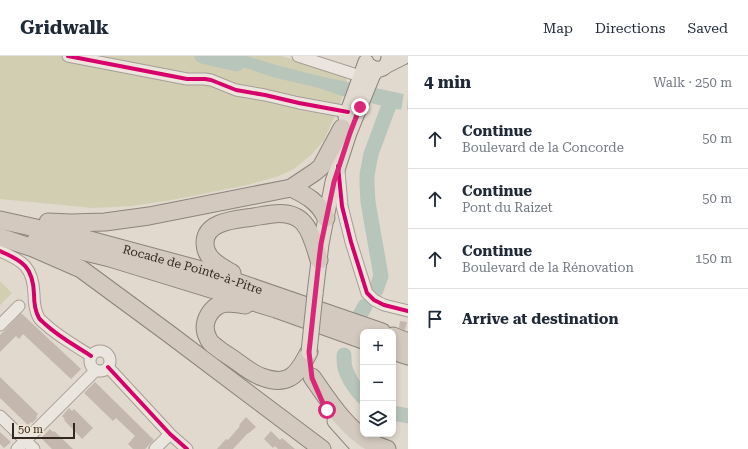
<!DOCTYPE html>
<meta charset="utf-8">
<style>
body{margin:0;font-family:"Roboto Serif",serif;background:#f2f2f3;color:#1f2937}
.controls{position:absolute;right:12px;bottom:12px;display:grid;overflow:hidden;border-radius:8px;box-shadow:0 2px 6px #0003}
.controls button{width:36px;height:36px;display:grid;place-items:center;padding:0;border:0;border-bottom:1px solid #e0e1e3;background:#fff;color:#1f2937;font:20px sans-serif}
.scale{position:absolute;left:12px;bottom:10px;width:63px;box-sizing:border-box;padding-left:4px;border:2px solid #34271f;border-top:0;font-size:11px;line-height:14px;white-space:nowrap;color:#34271f;-webkit-text-stroke:3px #f1e5d4;paint-order:stroke}
.stop{position:absolute;width:12px;height:12px;margin:-9px;border:3px solid #db2777;border-radius:50%;background:#fff}
.stop.end{background:#db2777;border-color:#fff;box-shadow:0 1px 4px #0008}
.list{margin:0;padding:0;list-style:none}
h2{display:flex;justify-content:space-between;align-items:center;height:52px;margin:0;padding:0 16px;font-size:17px}
h2 small{font-size:13px;font-weight:400;color:#747a83}
.list li{display:grid;grid-template-columns:26px 1fr auto;gap:12px;align-items:center;box-sizing:border-box;height:60px;padding:0 16px;border-top:1px solid #e0e1e3}
.list b{display:block;font-size:15px;white-space:nowrap}
.list p{margin:0;font-size:13px;white-space:nowrap;color:#747a83}
.list em{font-size:13px;font-style:normal;color:#747a83}
.icon{flex:none;width:22px;height:22px;fill:none;stroke:currentColor;stroke-width:2;stroke-linecap:round;stroke-linejoin:round}
.map{position:relative;flex:none;width:408px;height:393px;overflow:hidden}
header{display:flex;align-items:center;gap:24px;box-sizing:border-box;height:56px;padding:0 20px;background:#fff;border-bottom:1px solid #e0e1e3}
header strong{font-size:19px}
nav{display:flex;gap:22px;margin-inline-start:auto;font-size:14px}
main{display:flex}
aside{flex:1;background:#fff}
.map>svg:first-child{display:block}
.green{fill:#d2ceb1}
.water{fill:#b8c5bb}
.pier{fill:#e1d9cd}
.lines{fill:none;stroke-linecap:round;stroke-linejoin:round}
.river{stroke:#b8c5bb;stroke-width:15}
.building{fill:#c4b7ae}
.minor-casing{stroke:#a69e96;stroke-width:13}
.major-casing{stroke:#8c847d;stroke-width:17}
.highway-casing{stroke:#8c847d;stroke-width:19}
.minor{stroke:#eae5de;stroke-width:11}
.major{stroke:#e1dad0;stroke-width:15}
.highway{stroke:#d4c9be;stroke-width:17}
.major-bridge-casing{stroke:#8c847d;stroke-width:17;stroke-linecap:butt}
.major-bridge{stroke:#e1dad0;stroke-width:15}
.cycleway-casing{stroke:#f1e5d4;stroke-width:6}
.cycleway{stroke:#d6006c;stroke-width:4}
.route{stroke:#db2777;stroke-width:5}
.labels{text-anchor:middle;dominant-baseline:central;stroke-width:3;stroke-linejoin:round;paint-order:stroke}
.street-label{font-size:12px;fill:#34271f;stroke:#f1e5d4}
</style>
<header>
<strong>Gridwalk</strong>
<nav><a>Map</a><a>Directions</a><a>Saved</a></nav>
</header>
<main>
<div class="map">
<svg width="408" height="393" viewBox="0 0 408 393">
<rect width="100%" height="100%" fill="#e1d9cd"/>
<path class="green" d="M0,0h281l61,18 4,4 1,4 -7,22 -16,36 -11,13 -19,16 -18,8 -29,8 -75,15 -40,6 -39,2 -93,-9z
M0,225l12,12 -12,12z"/>
<path class="water" d="M202,0h45l29,9 39,10 93,20v15l-13,-1 -53,-13 -23,-8 -47,-11 -23,-8z"/>
<path class="pier" d="M404,36l4,1 -1,19h-6z"/>
<g class="lines">
<path class="river" d="M202,0l35,8
M376,234l5,-14 -13,-74 -1,-17v-10l4,-21 20,-54
M360,259l5,-9
M344,299c0,4 0,9 1,13 3,10 11,22 18,29
M393,357l15,3"/>
</g>
<path class="building" d="M21,257l60,56 -10,10 -48,-45 -4,5 -3,-3 -16,16v-17z
M400,265l7,1 -2,8 -6,-2z
M0,321l38,37 -2,3 1,1 -5,5 -1,-1 -3,3 -28,-27z
M95,326l59,58 -9,9h-12l-5,-5 7,-8 -19,-18 -3,3 -29,-28z
M69,352l3,3 2,-2 19,19 -11,11 -18,-19 1,-1 -3,-3z
M246,361l10,10 -7,6h-1l-15,16h-16l9,-10 2,1 12,-14 -1,-1z
M50,373l3,3 1,-1 19,18h-21l-11,-11z
M271,375l9,9 2,-2 13,11h-17l-3,-3 -2,2 -9,-9z
M0,376l11,10 -7,6 -4,-4z"/>
<g class="lines">
<defs>
<path id="minor" d="M68,0l119,23h18l6,1 25,10 29,5 34,8 49,9
M298,0l62,20
M339,115l3,35 9,36 16,51 7,7 10,5 24,6
M0,195c23,10 33,16 34,43 0,7 1,17 5,24 1,2 4,4 6,6 14,13 31,22 46,32
M0,269l19,-19
M90 305a10 10 0 1 1 20 0a10 10 0 1 1-20 0Z
M108,311l62,67 17,15
M0,360l34,33
M17,393l79,-79
M155,393l15,-15"/>
<path id="major" d="M387,9l16,-8
M369,10c10,7 20,2 20,-10
M346,61l20,-55
M315,238l6,-50 12,-62 16,-49 24,-59 4,-4
M335,365l25,28"/>
<g id="highway">
<path d="M291,132c15,7 28,14 35,30"/>
<path id="s1" d="M0,164l86,19 119,32 177,61"/>
<path d="M48,166l23,1 34,-1 44,-6 142,-28 24,-16 6,-5 21,-39"/>
<path d="M0,181l33,11 48,21 87,64 154,116"/>
<path d="M36,184l74,18 166,51 87,31"/>
<path d="M232,217c-12,-7 -27,-14 -27,-30 0,-20 26,-23 41,-25 9,-1 18,-3 27,-4 34,-4 38,20 46,46"/>
<path d="M245,249c-6,-1 -13,-2 -19,-2 -15,2 -26,20 -18,35 1,3 5,7 8,9 6,5 13,9 20,14 8,6 17,13 26,16 8,3 19,5 27,1 10,-5 15,-17 20,-26"/>
<path d="M393,280l15,6"/>
<path d="M393,295l15,5"/>
<path d="M312,321c17,24 33,50 58,65 5,3 11,5 17,7"/>
</g>
</defs>
<use href="#minor" class="minor-casing"/>
<use href="#major" class="major-casing"/>
<use href="#highway" class="highway-casing"/>
<use href="#minor" class="minor"/>
<use href="#major" class="major"/>
<use href="#highway" class="highway"/>
<defs>
<path id="major-bridge" d="M309,296l6,-58"/>
</defs>
<use href="#major-bridge" class="major-bridge-casing"/>
<use href="#major-bridge" class="major-bridge"/>
<defs>
<path id="cycleway" d="M68,0l119,23h18l6,1 25,10 29,5 34,8 49,9
M338,110l4,40 9,36 16,51 7,7 10,5 24,6
M0,195c23,10 33,16 34,43 0,7 1,17 5,24 1,2 4,4 6,6 14,13 31,22 46,32
M108,311l62,67 17,15"/>
</defs>
<use href="#cycleway" class="cycleway-casing"/>
<use href="#cycleway" class="cycleway"/>
</g>
<g class="lines">
<path class="route" d="M327,354l-5,-9 -10,-23 -3,-26 10,-92 2,-16 13,-62 16,-49 10,-26"/>
</g>
<g class="labels">
<g class="street-label">
<text stroke="none"><textPath href="#s1" startOffset="199">Rocade de Pointe-à-Pitre</textPath></text>
</g>
</g>
</svg>
<div class="controls">
<button>+</button>
<button>−</button>
<button><svg class="icon" aria-label="layers" viewBox="0 0 24 24"><path d="M12 4l9 5-9 5-9-5zM3 14l9 5 9-5"/></svg></button>
</div>
<div class="scale">50 m</div>
<div class="stop" style="left:327px;top:354px"></div>
<div class="stop end" style="left:360px;top:51px"></div>
</div>
<aside>
<h2>4 min<small>Walk · 250 m</small></h2>
<ul class="list">
<li><svg class="icon" aria-label="ahead" viewBox="0 0 24 24"><path d="M12 20V5M6 11l6-6 6 6"/></svg><div><b>Continue</b><p>Boulevard de la Concorde</p></div><em>50 m</em></li>
<li><svg class="icon" aria-label="ahead" viewBox="0 0 24 24"><path d="M12 20V5M6 11l6-6 6 6"/></svg><div><b>Continue</b><p>Pont du Raizet</p></div><em>50 m</em></li>
<li><svg class="icon" aria-label="ahead" viewBox="0 0 24 24"><path d="M12 20V5M6 11l6-6 6 6"/></svg><div><b>Continue</b><p>Boulevard de la Rénovation</p></div><em>150 m</em></li>
<li><svg class="icon" aria-label="arrive" viewBox="0 0 24 24"><path d="M6 21V4h12l-3 4 3 4H6"/></svg><div><b>Arrive at destination</b></div></li>
</ul>
</aside>
</main>
